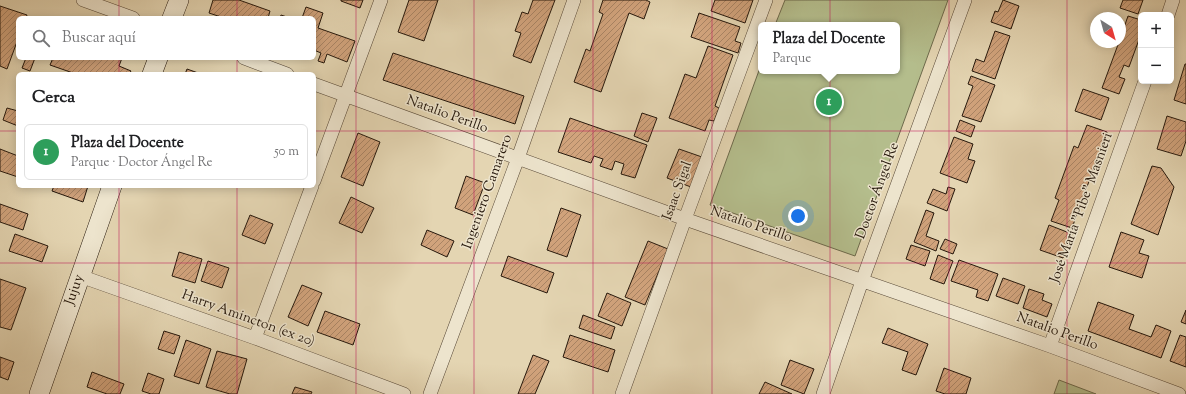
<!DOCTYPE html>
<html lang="es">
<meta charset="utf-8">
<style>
body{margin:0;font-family:"Sorts Mill Goudy",serif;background:#f6f6f6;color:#202124}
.controls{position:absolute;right:12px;top:12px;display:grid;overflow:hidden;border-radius:6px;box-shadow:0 2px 10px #0003}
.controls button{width:36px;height:36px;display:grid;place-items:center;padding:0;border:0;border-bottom:1px solid #e0e0e0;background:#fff;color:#202124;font:20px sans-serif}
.compass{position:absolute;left:1090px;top:12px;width:36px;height:36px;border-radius:50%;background:#fff;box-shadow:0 2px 10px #0003;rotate:143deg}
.you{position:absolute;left:798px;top:216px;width:14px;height:14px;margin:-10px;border:3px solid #fff;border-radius:50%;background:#1a73e8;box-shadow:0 0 0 6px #1a73e833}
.badge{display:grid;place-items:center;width:26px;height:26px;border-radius:50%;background:#8f2418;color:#fff;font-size:13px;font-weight:700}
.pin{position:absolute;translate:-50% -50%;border:2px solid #fff;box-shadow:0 1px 4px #0006}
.popup{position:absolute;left:758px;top:22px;width:142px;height:52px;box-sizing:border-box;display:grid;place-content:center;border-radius:6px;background:#fff;filter:drop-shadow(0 1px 3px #0005);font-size:13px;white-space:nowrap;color:#757577}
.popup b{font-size:15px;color:#202124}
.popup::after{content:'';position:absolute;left:50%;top:100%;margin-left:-8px;border:8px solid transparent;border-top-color:#fff}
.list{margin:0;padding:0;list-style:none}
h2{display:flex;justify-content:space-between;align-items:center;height:52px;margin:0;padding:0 16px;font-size:17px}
h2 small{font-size:13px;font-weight:400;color:#757577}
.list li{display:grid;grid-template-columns:26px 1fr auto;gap:12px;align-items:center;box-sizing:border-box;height:56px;margin:0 8px 8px;padding:0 8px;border:1px solid #e0e0e0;border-radius:6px}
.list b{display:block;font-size:15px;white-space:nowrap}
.list p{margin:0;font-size:13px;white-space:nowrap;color:#757577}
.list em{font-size:13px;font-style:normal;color:#757577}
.icon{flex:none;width:22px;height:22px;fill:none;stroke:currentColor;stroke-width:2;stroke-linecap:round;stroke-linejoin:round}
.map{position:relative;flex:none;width:1186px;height:394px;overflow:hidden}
.search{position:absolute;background:#fff;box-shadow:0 2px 10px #0003;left:16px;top:16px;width:300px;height:44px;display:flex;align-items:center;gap:10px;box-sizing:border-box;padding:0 14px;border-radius:6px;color:#757577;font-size:15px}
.panel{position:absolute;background:#fff;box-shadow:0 2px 10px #0003;left:16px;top:72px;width:300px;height:116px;border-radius:6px}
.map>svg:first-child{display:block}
.green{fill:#b4bd8c;stroke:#6d6a4c}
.building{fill:url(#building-hatch);stroke:#26180c}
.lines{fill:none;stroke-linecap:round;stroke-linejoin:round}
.street-casing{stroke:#564736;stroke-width:14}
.secondary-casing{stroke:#26180c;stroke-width:20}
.street{stroke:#ede4cd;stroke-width:13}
.secondary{stroke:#ede4cd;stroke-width:19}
.grid{fill:none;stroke:#c2185b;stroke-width:1;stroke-opacity:0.55}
.labels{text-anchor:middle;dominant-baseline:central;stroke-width:3;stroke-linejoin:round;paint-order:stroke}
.street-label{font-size:14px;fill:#26180c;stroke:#ede4cd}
</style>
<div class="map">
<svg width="1186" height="394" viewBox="0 0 1186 394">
<defs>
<pattern id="building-hatch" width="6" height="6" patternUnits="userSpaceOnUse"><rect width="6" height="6" fill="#d1a37c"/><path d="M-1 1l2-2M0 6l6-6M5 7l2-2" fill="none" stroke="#a98464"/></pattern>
</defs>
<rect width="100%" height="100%" fill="#e4d5b2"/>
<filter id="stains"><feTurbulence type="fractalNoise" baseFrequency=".005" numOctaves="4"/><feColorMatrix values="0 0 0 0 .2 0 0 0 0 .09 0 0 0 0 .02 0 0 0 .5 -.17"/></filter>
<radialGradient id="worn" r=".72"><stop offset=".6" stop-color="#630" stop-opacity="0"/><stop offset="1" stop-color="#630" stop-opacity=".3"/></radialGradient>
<path class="green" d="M785,0h163l-93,256 -145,-51 51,-140v6h136v-46h-122z
M1059,380l37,14h-42z"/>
<path class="building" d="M213,0h26l31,11 -2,7h-44l-15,-5z
M341,0h22l-3,8 -19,-7z
M409,0h29l-14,41 -26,-9z
M533,0h22l-24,63 -18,-7 8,-23 -6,-2 7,-19 6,2z
M603,0h43l4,2 -6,17 -15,-6 -28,79 -27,-10 12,-33 4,2 13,-37 -4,-2z
M715,0h38l-8,23 -34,-12z
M1003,0l16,6 -8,23 -20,-7 4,-11 3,1z
M1123,0h20l-5,14 -18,-6z
M0,6l27,9 -1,3h-8v21l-11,30 -7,-3z
M306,7l17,6 -5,15 37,13 -8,21 -20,-8 -3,9 -6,-2 3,-8 -7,-3v-32h-12z
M699,13l41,14 -5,14 6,2 -3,10 -47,-16z
M281,15l9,3h-10z
M1128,16l13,4v14l-12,33 -5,-2 -5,12 6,2 -6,15 -17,-6 17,-46h1v-3z
M995,31l15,5 -15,43 -23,-8 4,-12 8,3z
M708,46l25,9 -18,51 4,2 -5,13 -5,-1 -4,11 -36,-13 16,-44 11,4z
M393,53l131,43 -9,28 -132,-44z
M26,58h9l-5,13 -8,-3z
M53,58h69l-3,8 12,5 -2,3h-53l-26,-9z
M1185,64h1v40l-12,-4z
M187,69l14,5h-16z
M971,76l24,9 -14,37 -19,-6 11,-30 -5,-2z
M1083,89l26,9 -8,22 -26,-9z
M7,108l11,3v15l-15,-6z
M642,113l15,5 -9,24 -14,-6z
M1167,116l19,6v19l-5,15 -24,-7z
M570,118l77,27 -12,33 -14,-4 3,-10 -9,-3 -3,9 -12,-4 3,-7 -9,-3 -3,7 -33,-11z
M960,120l15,6 -4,11 -15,-6z
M1087,125l20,7 -35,96 -21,-7 8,-21 -4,-2 19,-52 4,2z
M358,133l22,9 -17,44 -22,-9z
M954,137l19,7 -5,15 7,2 -8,22 -27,-10z
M0,149l18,7v21l-18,-6z
M679,149l23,8 -11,30 -24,-9z
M1152,166l9,2 13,19 -16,48 -27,-11z
M466,176l19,7 -12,32 -18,-7z
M54,186h34l-5,16 -31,-11z
M948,187l7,2 -8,22 -20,-8 6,-14 13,5z
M351,197l23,11 -12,25 -23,-10z
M0,204l28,10 -5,16 -23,-8z
M561,208l20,7 -14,42 -20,-7z
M926,210l8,3 -8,23 13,5 -3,10 -22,-9z
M250,215l23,9 -8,20 -23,-9z
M1049,225l23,9 -9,24 -23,-8z
M427,230l27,11 -7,16 -26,-12z
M1121,232l23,8 -5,13 10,3 -7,22 -33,-11z
M15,234l33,12 -6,16 -33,-11z
M945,239l12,5 -4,10 -13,-5z
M648,241l20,8 -23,56 -20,-8z
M911,245l19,6 -5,15 -19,-7z
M179,252l23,7 -7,24 -23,-7z
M938,255l15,6 -9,23 -14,-5z
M508,256l46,17 -7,20 -46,-17z
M959,260l39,14 -10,27 -12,-4 2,-7 -27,-9z
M208,261l21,7 -7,20 -21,-7z
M1003,278l22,8 -7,18 -22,-8z
M0,279l26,9 -15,42 -11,-3z
M302,285l20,8 -14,33 -20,-9z
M1029,289l15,5 -2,6 10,4 -5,13 -24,-9z
M607,293l24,10 -9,23 -24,-10z
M1098,302l36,13 -5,14 22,8 5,-12 15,6 -10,27 -73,-27z
M1186,310v14l-5,-2z
M325,311l35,13 -7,21 -36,-13z
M583,315l32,12 -4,12 -32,-11z
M888,328l40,16 -12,31 -14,-5 6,-18 -26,-9z
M164,331l16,5 -6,18 -16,-5z
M570,335l45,15 -7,22 -45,-15z
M1180,335l6,2v30l-16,-6z
M186,340l25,9 -12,35 -25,-8z
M217,351l30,8 -10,35h-7l-24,-7z
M533,355l16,6 -14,33h-17z
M0,357l14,5 -6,18 -8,-3z
M790,360l24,9 -10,25 -23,-9z
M944,368l27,10 -5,16h-21l-9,-3z
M92,372l32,12 -4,10h-13l-20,-7z
M148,373l16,6 -5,15h-8l-9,-3z
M765,382l27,12h-33z
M295,387l17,5 -1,2h-19z"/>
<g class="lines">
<defs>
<path id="street" d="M83,0l50,18
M1168,15l5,-15
M244,58l43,16
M314,84l371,135 365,127 129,48
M314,181l67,-181
M80,276l175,62 149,56
M255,338l57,-152
M1050,346l95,-265
M430,394l88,-236 56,-158
M622,394l63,-175 81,-219
M823,394l39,-113 103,-281"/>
<path id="secondary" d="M172,18l7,-18
M152,74l6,-16
M39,394l73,-208"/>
</defs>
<use href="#street" class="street-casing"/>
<use href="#secondary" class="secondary-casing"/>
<use href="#street" class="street"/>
<use href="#secondary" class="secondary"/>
</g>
<path class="grid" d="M119,0v18M237,0v18M356,0v394M474,0v394M593,0v394M712,0v394M830,0v394M949,0v394M1067,0v394M119,58v16M237,58v16M0,131h18M314,131h872M119,186v208M237,186v208M0,263h1186"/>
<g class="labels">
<g class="street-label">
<text transform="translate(447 115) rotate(20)">Natalio Perillo</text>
<text transform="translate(678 191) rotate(-70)">Isaac Sigal</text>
<text transform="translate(878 191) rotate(-70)">Doctor Ángel Re</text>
<text transform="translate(488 192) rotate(-70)">Ingeniero Camarero</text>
<text transform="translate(1082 208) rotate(-70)">José María "Pibe" Masnieri</text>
<text transform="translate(751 225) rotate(19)">Natalio Perillo</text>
<text transform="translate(75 290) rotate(-71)">Jujuy</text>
<text transform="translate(248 319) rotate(20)">Harry Amincton (ex 20)</text>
<text transform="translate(1057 332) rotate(20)">Natalio Perillo</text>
</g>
</g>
<rect width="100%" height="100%" filter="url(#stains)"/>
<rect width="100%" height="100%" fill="url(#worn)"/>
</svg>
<div class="controls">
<button>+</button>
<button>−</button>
</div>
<svg class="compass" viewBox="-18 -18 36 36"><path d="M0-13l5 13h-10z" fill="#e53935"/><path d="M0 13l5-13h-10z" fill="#757577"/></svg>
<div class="you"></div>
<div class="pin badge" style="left:829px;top:102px;background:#2e9e5b">1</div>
<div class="popup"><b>Plaza del Docente</b>Parque</div>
<div class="search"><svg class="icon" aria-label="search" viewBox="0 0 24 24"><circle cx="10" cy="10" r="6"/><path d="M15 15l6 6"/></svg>Buscar aquí</div>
<section class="panel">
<h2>Cerca<small></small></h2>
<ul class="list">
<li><span class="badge" style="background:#2e9e5b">1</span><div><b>Plaza del Docente</b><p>Parque · Doctor Ángel Re</p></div><em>50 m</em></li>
</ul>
</section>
</div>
